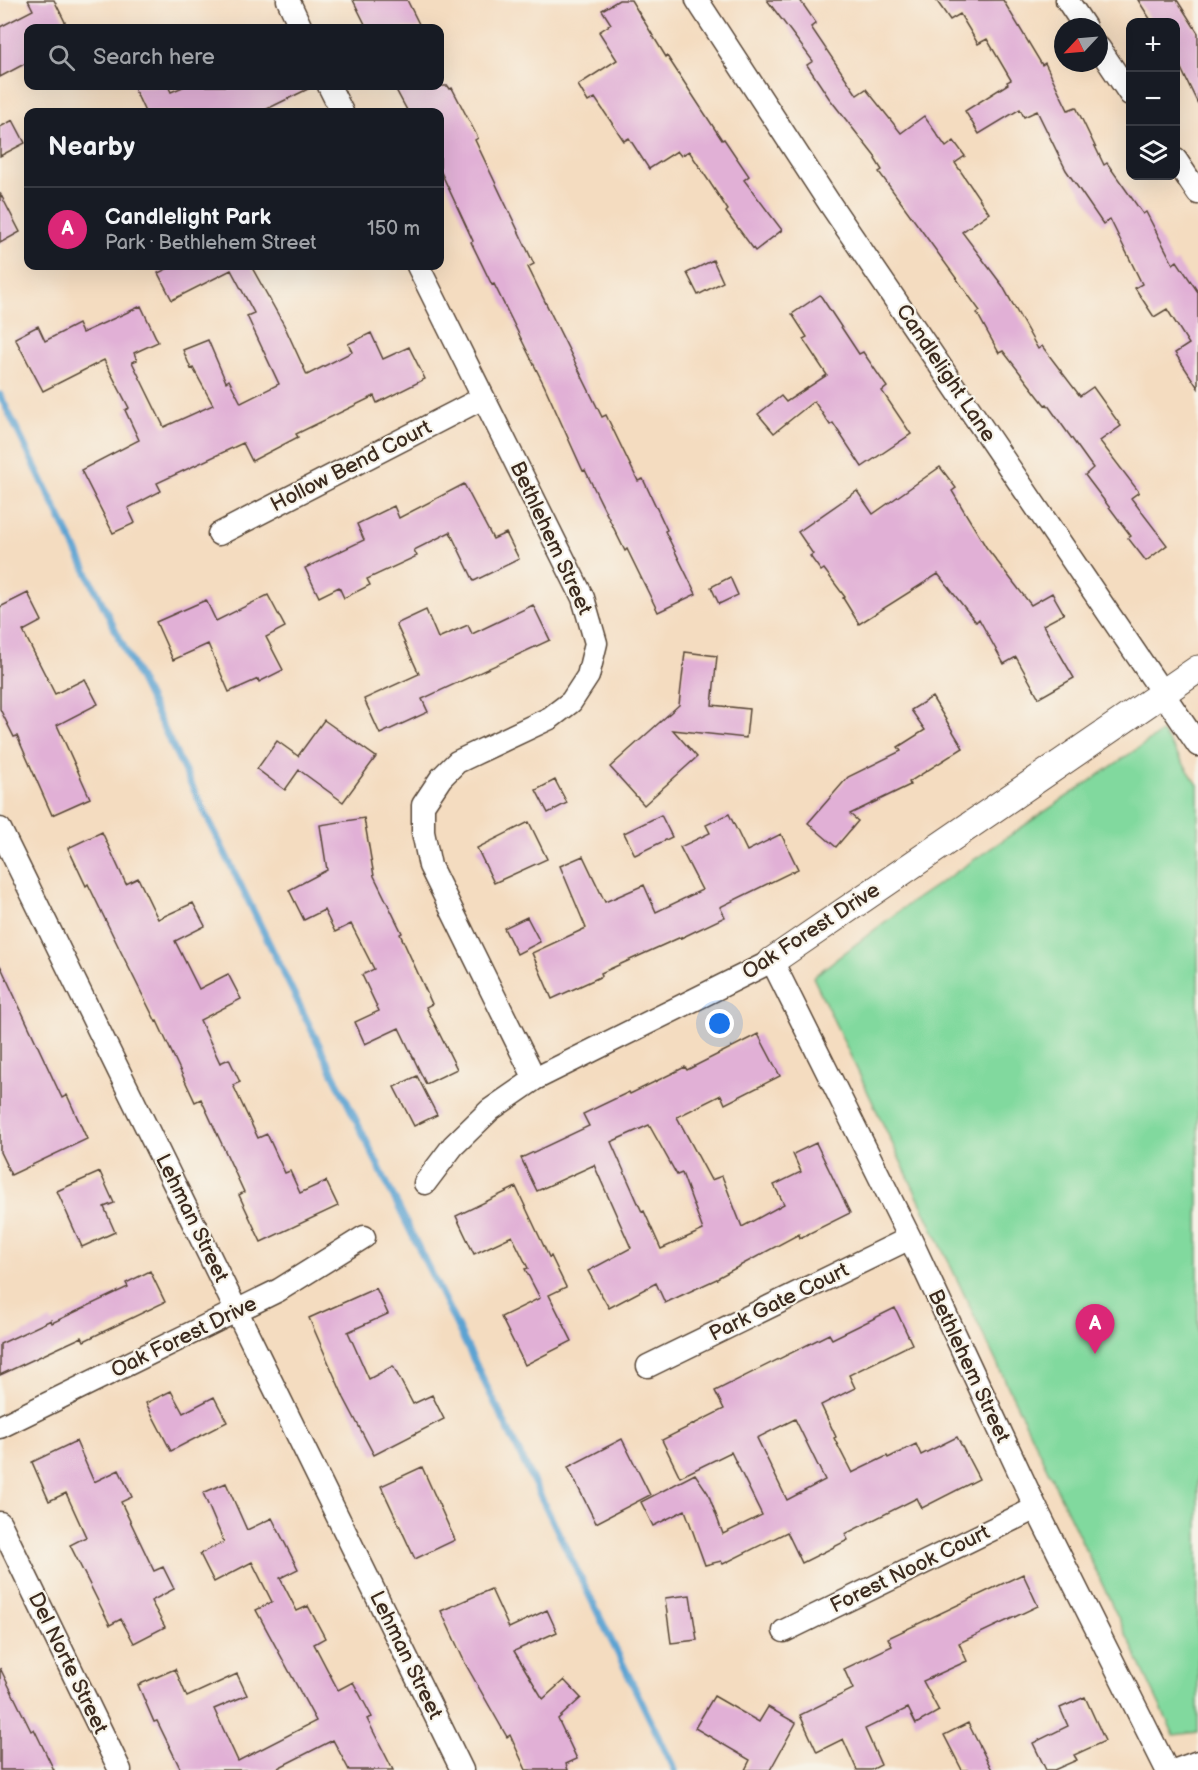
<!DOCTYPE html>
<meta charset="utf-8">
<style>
body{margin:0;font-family:"Balsamiq Sans",sans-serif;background:#20242c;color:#f1f3f6}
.controls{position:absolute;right:18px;top:18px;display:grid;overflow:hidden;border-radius:12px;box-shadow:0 6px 24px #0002}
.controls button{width:54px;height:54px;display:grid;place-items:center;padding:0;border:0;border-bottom:2px solid #363941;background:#171b24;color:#f1f3f6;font:30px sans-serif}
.compass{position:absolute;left:1054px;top:18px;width:54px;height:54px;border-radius:50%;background:#171b24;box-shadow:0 6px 24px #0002;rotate:244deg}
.you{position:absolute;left:720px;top:1024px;width:21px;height:21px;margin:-15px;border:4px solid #fff;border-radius:50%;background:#1a73e8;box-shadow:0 0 0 9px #1a73e833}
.badge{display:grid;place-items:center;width:39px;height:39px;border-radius:50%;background:#db2777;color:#fff;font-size:20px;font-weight:700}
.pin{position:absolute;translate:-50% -50px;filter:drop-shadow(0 2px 3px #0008)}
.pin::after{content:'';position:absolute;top:32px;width:21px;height:18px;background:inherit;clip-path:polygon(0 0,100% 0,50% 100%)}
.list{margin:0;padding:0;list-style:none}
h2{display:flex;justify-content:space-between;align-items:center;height:78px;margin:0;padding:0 24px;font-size:26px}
h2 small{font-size:20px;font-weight:400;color:#9ea1a6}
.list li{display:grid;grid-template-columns:39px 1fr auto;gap:18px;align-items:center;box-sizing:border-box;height:84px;padding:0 24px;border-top:2px solid #363941}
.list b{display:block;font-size:22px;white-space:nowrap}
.list p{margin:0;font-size:20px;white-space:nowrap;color:#9ea1a6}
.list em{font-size:20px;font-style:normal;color:#9ea1a6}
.icon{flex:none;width:33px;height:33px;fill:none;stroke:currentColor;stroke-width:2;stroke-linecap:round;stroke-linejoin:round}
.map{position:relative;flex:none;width:1198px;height:1770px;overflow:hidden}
.search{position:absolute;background:#171b24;box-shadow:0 6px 24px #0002;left:24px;top:24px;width:420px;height:66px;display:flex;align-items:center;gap:15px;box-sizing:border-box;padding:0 21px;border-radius:12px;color:#9ea1a6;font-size:22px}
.panel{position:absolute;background:#171b24;box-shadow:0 6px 24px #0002;left:24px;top:108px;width:420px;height:162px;border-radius:12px}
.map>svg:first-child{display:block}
.green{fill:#81d99e;stroke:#5e825e;stroke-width:1.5}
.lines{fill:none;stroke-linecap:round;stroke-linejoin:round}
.stream{stroke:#5ca3d2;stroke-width:7}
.building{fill:#e1b0d6;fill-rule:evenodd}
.minor-casing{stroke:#574536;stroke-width:25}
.tertiary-casing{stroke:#574536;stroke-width:29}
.minor{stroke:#fff;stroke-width:22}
.tertiary{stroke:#fff;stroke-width:27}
.labels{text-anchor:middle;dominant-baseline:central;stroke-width:4.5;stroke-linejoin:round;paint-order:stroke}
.street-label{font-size:21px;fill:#3b2a1e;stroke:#f7f3e8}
</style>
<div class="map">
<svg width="1198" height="1770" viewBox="0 0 1198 1770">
<rect width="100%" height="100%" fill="#f7f3e8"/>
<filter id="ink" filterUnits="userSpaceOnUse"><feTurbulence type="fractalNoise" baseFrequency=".0167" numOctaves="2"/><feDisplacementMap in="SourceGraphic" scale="12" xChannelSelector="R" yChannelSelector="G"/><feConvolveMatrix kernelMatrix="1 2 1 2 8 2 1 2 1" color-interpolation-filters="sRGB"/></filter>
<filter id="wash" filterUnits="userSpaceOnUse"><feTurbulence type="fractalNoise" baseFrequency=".008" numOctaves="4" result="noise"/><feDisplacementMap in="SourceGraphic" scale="24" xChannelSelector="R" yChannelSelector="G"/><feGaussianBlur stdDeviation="1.35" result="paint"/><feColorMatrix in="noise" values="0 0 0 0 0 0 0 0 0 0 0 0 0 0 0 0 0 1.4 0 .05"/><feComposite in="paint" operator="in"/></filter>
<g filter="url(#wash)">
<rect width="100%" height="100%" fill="#f4dcc0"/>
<path class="green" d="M1162,732l36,53v947l-24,3 -361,-758 90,-69z"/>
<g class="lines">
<path class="stream" d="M0,395l675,1375"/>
</g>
<g id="blocks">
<path class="building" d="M28,0h26l14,28h-40v34l-28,15v-50l33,-17z
M353,0h54l14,28h-54z
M619,0h12l35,57 1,-1 55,84 2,-1 25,37 -5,4 38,50 -27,21 -29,-39 2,-2 -39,-59 -8,5 -4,-5 -28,18 -20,-31 -5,3 -29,-43 -7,4 -10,-17 39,-25 -18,-28 12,-8 -9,-14z
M767,0h33l16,23 -5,4 46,68 9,-6 35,44 23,-17 22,31 8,-6 11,15 -10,7 34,50 -27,19 40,53 36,64 4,-3 38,50 13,-9 28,39 -21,15 39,51 -8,6 36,47 -21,16 -18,-23 3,-2 -46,-61 8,-7 -46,-64 -2,1 -42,-54 -4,2 -22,-40 3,-2 -101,-139 3,-2 -7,-11 1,-1 -47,-60 -22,-33 6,-4z
M936,0h67l39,65 3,-2 23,47 8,-3 28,58 3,-2 36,51 3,-2 27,52 4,-3 21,31v96l-23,-35 14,-9 -22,-35 -13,8 -19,-29 7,-4 -32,-65 -7,5 -37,-54 -29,-59 -13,6 -4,-8 -41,25 -14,-23 43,-27 -1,-2 4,-2 -24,-41 -9,5 -18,-30 -10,6z
M1138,0h39l21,33v71l-22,-46v-36h-24z
M133,86h35l3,6 14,-6h129l-53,26h-116z
M394,86h54l2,3 2,-1 26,50 -3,2 59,124 -6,3 74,150 4,-2 32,66 5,-2 24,51 -2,1 31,63 -38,18 -31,-63 -2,2 -40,-81 -2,1 -39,-86 -50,-101 -2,1 -21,-43 2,-1 -33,-71v-58h-32z
M13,120l12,23 -25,13v-29z
M0,193l20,39 -20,11z
M713,260l10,22 -25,13 -11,-22z
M173,266h78l33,59 23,50 45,-23 -4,-8 23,-11 12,26 26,-12 16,32 -48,24 -3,-7 -78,38 2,3 -46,24 -9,-18 -86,40 4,8 -33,17 7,15 -22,10 -32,-63 58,-30 -14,-30 4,-2 -25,-48 -61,31 -28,-53 23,-12 7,15 33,-17 4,9 59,-27 17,36 -24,11 3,7 -5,2 32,65 49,-22 -20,-37 -2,1 -8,-19 25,-10 18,42 3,-2 12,23 38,-19 -32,-68 7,-3 -23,-43 -59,30 -14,-27z
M820,295l39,59 4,-2 24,35 -5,4 29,43 -49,33 -29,-44 -3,2 -16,-24 -40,32 -16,-19 23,-18 5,6 41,-27 -24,-36 4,-2 -15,-23z
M940,467l16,21 -4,3 34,56 45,58 21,-12 12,21 -21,11 31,53 -35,20 -23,-41 -12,7 -25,-45 -3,3 -38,-48 -79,50 -16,-26 2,-1 -21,-28 -3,2 -11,-15 3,-2 -15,-22 59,-41 16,23z
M464,484l29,55 13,-6 13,26 -45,22 -24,-49 -36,18 3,6 -50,23 3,6 -26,13 -5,-11 -20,10 -14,-29 59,-28 -7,-16 37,-18 5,12z
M730,577l8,18 -19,9 -8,-17z
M28,593l14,28 -19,10 32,63 30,-15 13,25 -41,21 33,73 -38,17 -35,-79 -3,1 -14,-28v-102z
M268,595l17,32 -19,10 17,33 -24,12 -1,-3 -29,13 -21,-48 -35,16 -17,-38 50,-22 10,21z
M533,605l17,35 -128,59 6,13 -48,22 -16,-35 55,-25 -23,-50 30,-14 12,28 30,-13 4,9z
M685,652l32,4 -5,49 37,4 -3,29 -73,-8 24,27 -53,48 -34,-38 69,-62z
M932,697l31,51 -54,34 1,3 -60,29 8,7 -22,26 -28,-24 40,-46 53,-26 -3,-4 27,-17 -14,-20z
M324,720l52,37 -33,45 -44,-32 -14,20 -28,-21 20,-28 21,15z
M555,780l12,23 -19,10 -12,-23z
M729,814l18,37 34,-17 17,35 -78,38 5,10 -44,21v-1l-80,36 1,3 -50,23 -20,-46 54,-25 -26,-62 23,-10 22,46 39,-17 12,27 46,-22 -22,-43 30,-14 -4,-8z
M661,815l11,22 -37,18 -11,-22z
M364,818l10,58 28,57 -2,1 32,70 -6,3 31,62 -31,15 -27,-56 -34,16 -10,-22 24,-11 -17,-36 12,-6 -23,-45 -16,8 -11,-22 -20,10 -15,-30 38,-20 -7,-45z
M529,822l18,37 -53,24 -17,-35z
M102,832l24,52 12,-6 20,41 35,-16 12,23 -30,15 24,48 29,-15 13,25 -41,21 20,43 9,-4 11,23 -7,3 25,53 9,-4 18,39 5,-2 10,22 26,-12 12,25 -77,36 -22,-47 5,-3 -43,-93 -6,3 -38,-81 -1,1 -35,-70 -33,-68 -2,2 -18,-38z
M527,917l13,25 -23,12 -13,-26z
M0,965l62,133 5,-3 20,44 -76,36 -11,-23z
M758,1034l22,42 -55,28 -4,-9 -44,22 34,63 11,-4 20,51 42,-23 -10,-19 27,-13 -8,-18 23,-11 34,70 -50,25 -1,-4 -80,43v1l-54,25 -9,-20 -47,25 -21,-37 43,-23 -37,-83 -57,26 -16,-33 68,-32 -6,-12 46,-22 1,2 55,-27 2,3zM649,1125l28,50 5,-2 21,57 -42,19 -17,-38 -2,1 -31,-70z
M417,1076l20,39 -23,11 -20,-39z
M100,1172l14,31 -10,4 11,25 -33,15 -25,-56z
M516,1187l33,70 2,-1 15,31 -17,8 23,46 -47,24 -24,-48 39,-19 -15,-29 3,-1 -16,-32 -38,18 -18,-38z
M150,1271l15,31 -81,39 -2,-4 -82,38v-31l51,-24 1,3 76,-36 -2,-4z
M376,1288l12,26 -40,18 21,47 24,-13 20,38 19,-9 12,24 -70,36 -30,-57 -35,-80z
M895,1308l17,36 -63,31 6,13 -34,17 15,32 -2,1 18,35 35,-17 1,2 28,-14 5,11 36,-18 22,42 -57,29 -5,-10 -72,36 3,6 -46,23 -15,-31 -64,32 -2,-3 -16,4 -20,-55 -32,16 -12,-24 54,-28 13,19 15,41 39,-19 -31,-63 -51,25 -18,-37 62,-31 -9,-18 114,-57 3,5zM795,1419l30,61 -38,20 -30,-62z
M171,1391l12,22 31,-16 13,25 -56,29 -25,-48z
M622,1439l28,56 -54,28 -28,-56z
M76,1441l18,41 25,-12 13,27 -11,5 33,69 9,-4 11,22 -23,12 14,26 -31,16 -13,-24 -11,6 -40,-80 16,-8 -20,-44 -17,8 -17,-39z
M422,1467l33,73 -40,19 -34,-73z
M226,1483l21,47 25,-12 26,51 -18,9 17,33 11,-5 17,32 -11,6 24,46 15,-8 19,35 -5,2 26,51h-44l-16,-30 -59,30h-93l-24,-49 -3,1 -16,-37 37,-16 12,28 50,-23 10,21 -33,14 24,52 78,-40 -60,-111 16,-8 -20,-40 -38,20 -14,-28 24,-12 -21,-49z
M1023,1574l15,32 -79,37 8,18 -44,20 16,30 -23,13 -8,-16 -43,21 16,36 -10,5h-14l-14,-31 -26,13 -17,-37 53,-26 -9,-20 48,-23 -4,-8z
M491,1589l18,39 38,-18 10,22 -43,19 29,48 21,-19 17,18 -23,21 19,40 -11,5 2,6h-42l-16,-35 -3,2 -41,-72 -25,-54z
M690,1595l7,45 -26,3 -6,-45z
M0,1668l31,63 3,-2 20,41h-54z
M714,1696l45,26 9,-15 28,16 -26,47h-25l5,-10 -55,-32z
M1085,1697l20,44 -31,14 3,5 -23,10h-8l-13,-27 35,-17 -8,-18z
M968,1723l24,47h-30l-18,-35z"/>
</g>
</g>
<g filter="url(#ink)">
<use href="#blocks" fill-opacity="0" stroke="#574536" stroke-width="1.5"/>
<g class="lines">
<defs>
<path id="minor" d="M288,0l13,28
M697,0l133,204 368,541
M1067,0l18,27
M1099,48l31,46
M329,86l13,26
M1176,160l22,33
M418,266l165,332 13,45 -8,33 -17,26 -21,16 -93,44 -16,16 -18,27v27l7,34 105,213
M219,534l264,-136
M0,829l462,941
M425,1183l28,-37 37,-36 45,-31 237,-118 138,277 126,270 131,262
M648,1366l262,-128
M0,1427l279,-137 85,-53
M0,1523l120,247
M784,1631l252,-123
M1176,1770l22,-8"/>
<path id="tertiary" d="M772,961l426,-292"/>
</defs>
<use href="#minor" class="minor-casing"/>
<use href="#tertiary" class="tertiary-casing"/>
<use href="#minor" class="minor"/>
<use href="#tertiary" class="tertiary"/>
</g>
</g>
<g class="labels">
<g class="street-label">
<text transform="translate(946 373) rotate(56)">Candlelight Lane</text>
<text transform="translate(351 466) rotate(-27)">Hollow Bend Court</text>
<text transform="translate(551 538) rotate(65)">Bethlehem Street</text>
<text transform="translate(811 931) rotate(-33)">Oak Forest Drive</text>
<text transform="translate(192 1218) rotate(64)">Lehman Street</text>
<text transform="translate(779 1302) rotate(-26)">Park Gate Court</text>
<text transform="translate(184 1337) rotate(-26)">Oak Forest Drive</text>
<text transform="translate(969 1366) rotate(65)">Bethlehem Street</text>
<text transform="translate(910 1569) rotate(-26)">Forest Nook Court</text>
<text transform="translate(406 1655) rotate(64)">Lehman Street</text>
<text transform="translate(68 1663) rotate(64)">Del Norte Street</text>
</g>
</g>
</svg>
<div class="controls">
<button>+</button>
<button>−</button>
<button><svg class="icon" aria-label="layers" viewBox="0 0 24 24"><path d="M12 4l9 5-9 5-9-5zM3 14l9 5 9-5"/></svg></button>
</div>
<svg class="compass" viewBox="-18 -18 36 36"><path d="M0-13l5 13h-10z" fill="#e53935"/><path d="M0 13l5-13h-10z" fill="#9ea1a6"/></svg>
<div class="you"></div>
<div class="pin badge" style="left:1095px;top:1354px">A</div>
<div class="search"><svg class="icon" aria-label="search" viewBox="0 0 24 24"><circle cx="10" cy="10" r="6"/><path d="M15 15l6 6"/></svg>Search here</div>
<section class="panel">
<h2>Nearby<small></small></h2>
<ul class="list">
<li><span class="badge">A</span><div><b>Candlelight Park</b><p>Park · Bethlehem Street</p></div><em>150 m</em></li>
</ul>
</section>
</div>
